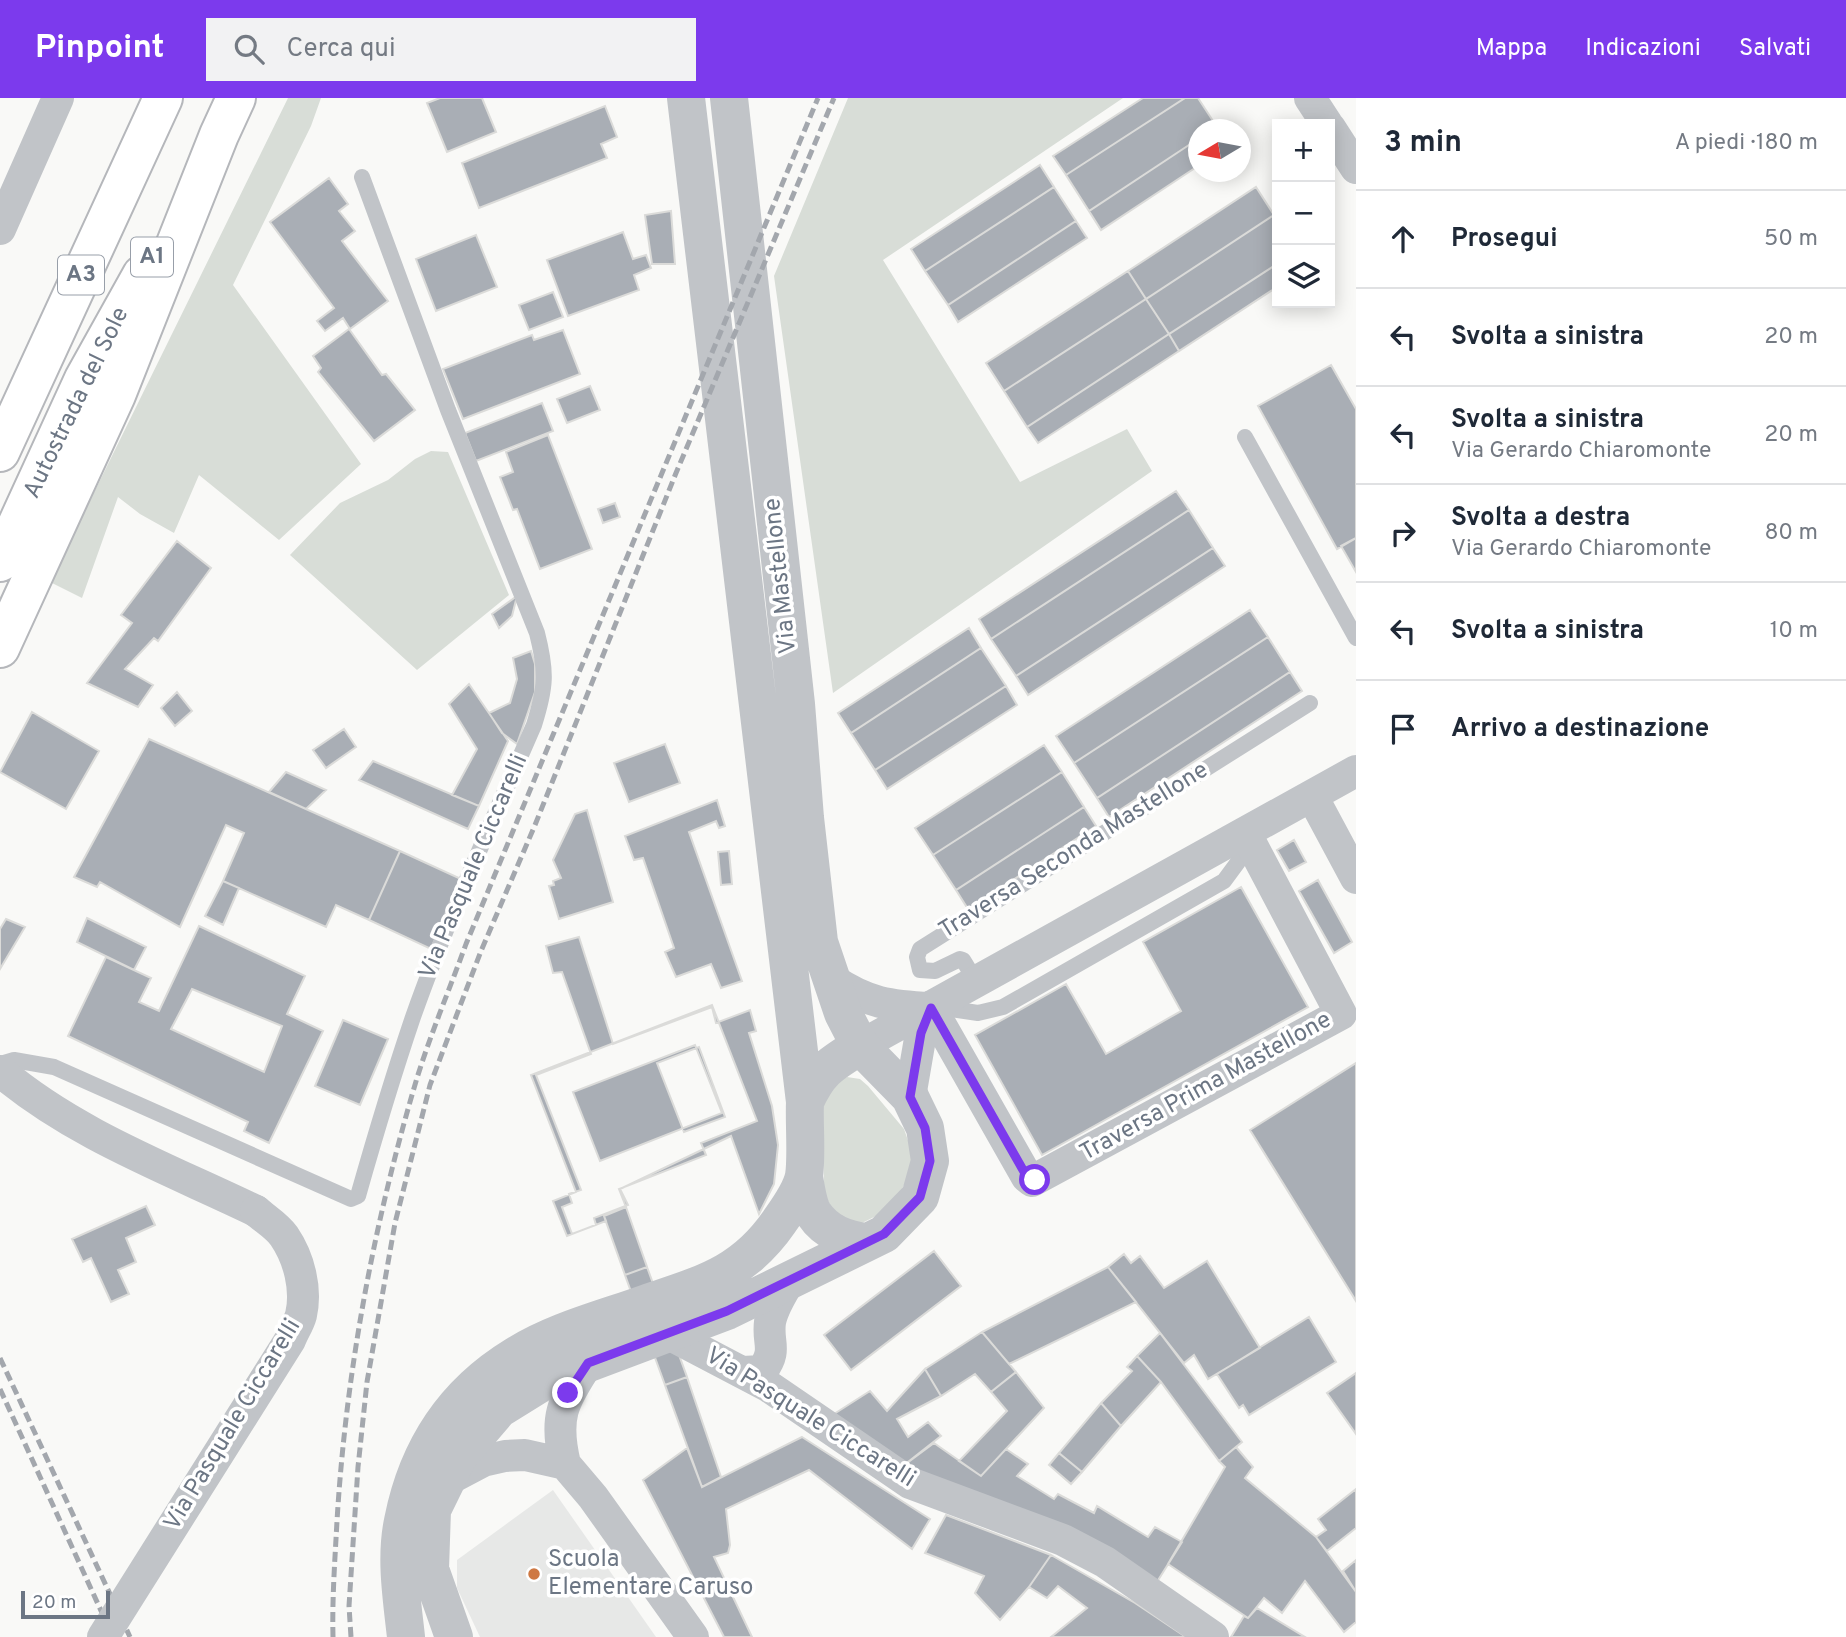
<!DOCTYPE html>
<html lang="it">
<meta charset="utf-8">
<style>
body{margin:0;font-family:Overpass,sans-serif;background:#f2f2f3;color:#1f2937}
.controls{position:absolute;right:21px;top:21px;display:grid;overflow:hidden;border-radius:0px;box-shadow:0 4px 18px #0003}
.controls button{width:63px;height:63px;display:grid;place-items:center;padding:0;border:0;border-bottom:2px solid #e0e1e3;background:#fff;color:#1f2937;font:35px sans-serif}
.compass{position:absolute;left:1188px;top:21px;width:63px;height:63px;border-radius:50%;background:#fff;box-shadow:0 4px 18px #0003;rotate:260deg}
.scale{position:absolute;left:21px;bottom:18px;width:89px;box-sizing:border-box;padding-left:7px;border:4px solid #6c7684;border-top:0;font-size:19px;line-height:24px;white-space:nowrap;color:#6c7684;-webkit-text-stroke:5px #fff;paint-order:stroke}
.stop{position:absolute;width:21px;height:21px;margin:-16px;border:5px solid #7c3aed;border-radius:50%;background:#fff}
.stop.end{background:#7c3aed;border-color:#fff;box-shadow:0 2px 7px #0008}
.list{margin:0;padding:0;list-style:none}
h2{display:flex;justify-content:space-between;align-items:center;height:91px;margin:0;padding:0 28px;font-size:30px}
h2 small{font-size:23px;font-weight:400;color:#747a83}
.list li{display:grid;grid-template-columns:46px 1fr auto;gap:21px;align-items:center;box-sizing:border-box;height:98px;padding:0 28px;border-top:2px solid #e0e1e3}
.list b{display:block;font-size:26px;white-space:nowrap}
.list p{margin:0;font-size:23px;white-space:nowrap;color:#747a83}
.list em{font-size:23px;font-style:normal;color:#747a83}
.icon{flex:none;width:38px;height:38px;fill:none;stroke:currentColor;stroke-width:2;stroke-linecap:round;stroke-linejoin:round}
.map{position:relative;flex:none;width:1356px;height:1539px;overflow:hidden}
header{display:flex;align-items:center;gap:42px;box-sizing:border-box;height:98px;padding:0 35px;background:#7c3aed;color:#fff}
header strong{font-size:33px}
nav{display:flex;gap:38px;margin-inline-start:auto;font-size:24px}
.search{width:490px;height:63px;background:#f2f2f3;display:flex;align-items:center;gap:18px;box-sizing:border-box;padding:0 24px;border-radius:0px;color:#747a83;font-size:26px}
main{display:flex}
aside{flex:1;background:#fff}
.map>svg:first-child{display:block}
.built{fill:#e7e8e7}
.green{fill:#d8ddd7}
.building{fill:#a9aeb5;stroke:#dbdbd9;stroke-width:2;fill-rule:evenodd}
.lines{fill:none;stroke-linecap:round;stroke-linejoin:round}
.motorway-casing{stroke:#b5b7bb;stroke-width:42}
.service{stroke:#c1c4c8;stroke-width:16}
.minor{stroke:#c1c4c8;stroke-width:32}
.tertiary{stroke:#c1c4c8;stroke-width:38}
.motorway{stroke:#fff;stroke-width:38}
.rail{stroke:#a3a7ad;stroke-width:5;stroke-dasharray:10 5;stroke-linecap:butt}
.minor-bridge{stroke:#c1c4c8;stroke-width:32}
.route{stroke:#7c3aed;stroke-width:9}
.poi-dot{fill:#ce7843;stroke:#fff;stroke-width:2.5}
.labels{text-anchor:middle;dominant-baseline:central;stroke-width:7;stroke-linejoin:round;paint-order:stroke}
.shield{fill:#fff;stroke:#989fa9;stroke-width:2}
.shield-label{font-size:23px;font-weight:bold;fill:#6c7684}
.street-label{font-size:24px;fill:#6c7684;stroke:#fff}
.poi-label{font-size:24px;fill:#6c7684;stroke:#fff;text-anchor:start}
</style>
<header>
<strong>Pinpoint</strong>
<div class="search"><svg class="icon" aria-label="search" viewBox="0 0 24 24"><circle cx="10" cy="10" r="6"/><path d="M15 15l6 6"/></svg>Cerca qui</div>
<nav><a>Mappa</a><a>Indicazioni</a><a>Salvati</a></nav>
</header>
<main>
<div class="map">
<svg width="1356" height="1539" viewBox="0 0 1356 1539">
<rect width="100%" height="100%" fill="#f9f9f7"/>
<path class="built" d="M553,1392l103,147h-176l-23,-49v-28z"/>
<path class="green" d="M288,0h33l-10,28 -78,159 128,179 -82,76 -80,-65 -25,58 -34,-19 -22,-17 -36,101 -32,-16z
M848,0h275l-240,162 137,222 107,-53 25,42 -319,222 -59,-417z
M431,353l17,1 61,143 -92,75 -127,-115 50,-52 48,-23 27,-21z
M847,979l13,2 8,7 36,43 6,17 2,24 -20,38 -32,16 -23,-4 -13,-28 -1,-91 5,-13z"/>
<path class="building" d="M440,0h42l14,34 -49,20 -20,-49z
M1143,0h42l-119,77 -13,-19z
M1185,0h13l19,29 -3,3h-16v9l-109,72 -23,-36z
M605,8l12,31 -16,7 6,14 -128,50 -17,-45z
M1198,41v27l-97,64 -12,-19z
M1040,67l14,22 -129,84 -14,-22z
M329,80l19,26 -9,7 16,20 -13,10 46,60 -38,28 -7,-11 -18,13 -8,-10 17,-13 -64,-86z
M1054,89l22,34 -128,84 -23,-34z
M1256,89l18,28 -128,84 -18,-28z
M671,113l4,53h-23l-7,-49z
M1274,117l3,5v44l-108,70 -23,-35z
M1076,123l11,17 -129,84 -10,-17z
M623,134l10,27 13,-4 5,13 -17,7 5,15 -71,26 -21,-56z
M476,137l21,52 -61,24 -20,-52z
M1277,166v23l-98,64 -10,-17z
M1128,173l18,28 -142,92 -18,-28z
M553,194l10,25 -34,13 -10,-25z
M1146,201l23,35 -142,93 -23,-36z
M349,231l33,46 4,-1 29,36 -41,31 -56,-69 3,-4 -8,-12z
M563,232l17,44 -117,45 -20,-50 89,-34 2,5z
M1169,236l10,17 -141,92 -11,-16z
M1331,267l25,44v129l-19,11 -79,-143z
M590,288l10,24 -33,13 -10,-24z
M542,305l11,28 -77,30 -11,-28z
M548,337l44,114 -52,20 -23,-60 -4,1 -13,-33 13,-5 -7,-20z
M1176,393l13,19 -198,129 -12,-20z
M615,405l5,14 -17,6 -5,-14z
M1189,412l24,38 -197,128 -25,-37z
M1356,440v34l-15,-26z
M177,443l34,27 -53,73 -4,-3 -29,31 28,16 -15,22 -51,-24 45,-60 -11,-8z
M1213,450l12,18 -197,129 -12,-19z
M517,498l-5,20 -13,12 -7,-14z
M1250,512l18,27 -194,126 -18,-27z
M969,530l12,20 -130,85 -13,-20z
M1268,539l22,35 -193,126 -23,-35z
M981,550l25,38 -131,84 -24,-37z
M531,553l4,13v28l-18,52 -15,-11 -13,-20 21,-10 7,-24 -4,-21z
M1290,574l12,19 -193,126 -12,-19z
M469,586l39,57 -29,65 -27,-11 25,-46 -28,-45z
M1006,588l11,19 -130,84 -12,-19z
M177,594l15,19 -17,15 -14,-18z
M32,614l67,39 -33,58 -66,-37z
M344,631l12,18 -30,21 -13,-18z
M149,641l251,112 -31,69 -33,-15 -10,22 -103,-46 21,-48 -18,-8 -46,102 -80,-45 -3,5 -23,-10z
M665,646l15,39 -51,19 -15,-39z
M1044,647l18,27 -129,83 -18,-27z
M373,663l106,45 -11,23 -109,-49z
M286,674l40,18 -20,19 -37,-17z
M1062,674l22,35 -128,83 -23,-35z
M717,702l8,26 -6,2 -3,-7 -27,11 53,149 -21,7 -10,-24 -35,13 -11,-25 9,-4 -31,-90 -9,2 -9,-24z
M1084,709l12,19 -128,83 -12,-19z
M587,712l26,92 -54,17 -10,-33 5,-1 -1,-4 8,-3 -8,-18 22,-46z
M1294,742l12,22 -17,9 -12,-21z
M400,753l61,28 -30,70 -62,-29z
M729,753l3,33 -11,1 -3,-33z
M1318,782l34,62 -18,11 -35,-62z
M223,783l16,7 -16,37 -18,-9z
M1241,789l67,120 -266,148 -67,-120 91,-51 40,70 75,-43 -38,-69z
M87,820l59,29 -12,23 -57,-28z
M6,821l19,8 -25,42v-40z
M199,828l106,50 -18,38 36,17 -54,112 -25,-12 4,-9 -180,-86 38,-79 45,21 -12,24 20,9zM192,891l90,37 -18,46 -93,-43z
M579,839l34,107 99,-37 4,16 34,-13 6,21 -7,2 23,73 6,39 -4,39 -15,30 -28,-78 -111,53 8,16 -34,13 2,7 -24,9 -10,-27 10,-4 -3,-9 12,-4 -45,-115 55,-21 -29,-82 -9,1 -7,-27zM699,949l26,70 -41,15 -27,-69z
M712,907l45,116 -56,22 5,12 -87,34 7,18 -22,9 2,5 -39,15 -14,-35 23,-9 -45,-117zM695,947l27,68 -122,48 -27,-69z
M343,922l45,19 -28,66 -45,-19z
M1356,965v238l-106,-171z
M146,1108l9,19 -29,13 10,24 -18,8 11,24 -18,8 -20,-44 -8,4 -11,-23z
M626,1109l21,60 -22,8 -21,-59z
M934,1153l27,35 -110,84 -27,-35z
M1124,1156l7,9 9,-7 24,32 43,-27 53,87 -52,31 -14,-24 -10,8 -76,-96z
M647,1169l40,110 -22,8 -40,-110z
M1108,1169l28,35 -127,62 -27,-32z
M1309,1219l27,45 -87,53 -6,-10 -4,3 -22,-34z
M982,1234l34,40 -25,20 -16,-18 -34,22 -16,-27z
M1160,1235l82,109 -23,19 -58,-79 -24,-26z
M1137,1258l24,26 -40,44 -20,-23 31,-32 -5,-4z
M925,1271l16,27 -44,23 11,18 20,-15 13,14 -42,33 -65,-55 36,-23 17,20z
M1016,1274l28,36 -63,68 -22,-15 48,-50 -16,-19z
M1356,1275v61l-29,-41z
M687,1279l34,100 -19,10 -37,-102z
M1101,1305l20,23 -39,46 -23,-19z
M802,1339l128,82 -18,30 -103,-79 -83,39 4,36 -2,8 -14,4 38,80h-28l-81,-157 44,-32 15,39z
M934,1345l47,33 25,-27 22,15 -11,12 37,23 4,-5 36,19 3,-7 51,31 7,-10 27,15 -27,43 -256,-116z
M1236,1349l17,20 -8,11 71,59 40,55v30l-12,10 -39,-51 -23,32 -18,-15 -16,20 -80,-54 57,-97 -6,-6z
M1059,1355l23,19 -11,12 -22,-19z
M1356,1391v39l-29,23 -11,-14 10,-7 -8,-11z
M946,1417l105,40 -22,32 -29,33 -25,-27 9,-17 -59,-23z
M1051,1457l84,48 51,34h-135l36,-29 -29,-22 -11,12 -18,-11z
M1356,1462v32l-13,-21z
M1257,1510l48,29h-74l13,-21 4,2z"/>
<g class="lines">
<defs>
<path id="motorway" d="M0,354l163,-354
M0,464l84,-183 58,-104
M0,550l116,-253 103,-260 17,-37"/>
</defs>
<use href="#motorway" class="motorway-casing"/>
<path class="service" d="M1245,339l111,201
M977,885l-14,-23 -3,-1 -25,12 -15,-1 -3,-13 3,-8 390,-246
M937,909l41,6 25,-6 221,-126 14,-19 7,-23
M0,966l14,-4 40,7 297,132 7,-3c17,-60 35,-120 55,-179 35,-99 79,-195 121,-292 12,-38 13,-53 3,-92l-89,-223 -86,-233"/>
<path class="minor" d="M1310,0l17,26
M1330,30l26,40
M0,131l58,-131
M1312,698l44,82
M833,882c34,23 57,26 98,28
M931,910l96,169 5,4 309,-167 -95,-180
M860,948l496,-275
M0,973c74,63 169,98 256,140
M910,999l11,-64 10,-25
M667,1235l101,53 142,97 153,57 42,22 108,75
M743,1274l19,-1c16,-22 5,-27 8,-49 3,-15 12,-29 20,-42
M565,1366c-11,-46 -3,-62 23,-101
M447,1382l36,-19 22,-5 20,-1 40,9 28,33 100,140"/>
<path class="tertiary" d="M805,1004c14,-32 26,-38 55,-56
M804,1079c2,11 4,28 10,37 12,18 33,26 53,28
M406,1539c-4,-37 -11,-79 -3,-116 14,-71 50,-127 112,-165 39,-25 88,-37 132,-53 56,-19 96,-29 132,-81 9,-13 22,-30 25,-46 3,-19 0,-53 1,-74l-119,-1004
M454,1539l-24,-68 2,-59 26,-53 41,-48 50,-31 178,-67 157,-77 36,-37 10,-36 -5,-33 -15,-31 -50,-51 -17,-33 -24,-71 -14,-124 -9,-114 -67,-606"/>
<use href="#motorway" class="motorway"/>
<path class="rail" d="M0,1260l130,279
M0,1291l113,248
M333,1539c-1,-39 2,-78 4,-116 9,-150 37,-299 80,-443 14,-45 33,-90 49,-134l352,-846
M351,1539l-2,-31 9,-139 9,-85 28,-159 35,-138 51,-134 54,-126 141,-352 158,-375"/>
<path class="minor-bridge" d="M103,1539l187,-297c3,-8 9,-17 11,-25 6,-26 -2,-57 -17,-79 -7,-10 -19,-17 -28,-25"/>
</g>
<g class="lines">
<path class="route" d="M568,1295l20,-30 139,-52 157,-77 36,-37 10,-36 -5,-33 -15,-31 11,-64 10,-25 96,169 8,3"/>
</g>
<circle class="poi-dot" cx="534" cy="1476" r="7"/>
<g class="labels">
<g class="shield">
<rect x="131" y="139.5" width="42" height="39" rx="5"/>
<rect x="58" y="157.5" width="46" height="39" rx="5"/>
</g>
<g class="shield-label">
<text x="152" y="159">A1</text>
<text x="81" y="177">A3</text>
</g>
<g class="street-label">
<text transform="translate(77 305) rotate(-64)">Autostrada del Sole</text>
<text transform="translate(781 478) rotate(-96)">Via Mastellone</text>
<text transform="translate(1074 753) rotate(-32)">Traversa Seconda Mastellone</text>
<text transform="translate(474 769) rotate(-67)">Via Pasquale Ciccarelli</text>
<text transform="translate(1206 989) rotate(-29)">Traversa Prima Mastellone</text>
<text transform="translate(810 1320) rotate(32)">Via Pasquale Ciccarelli</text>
<text transform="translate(233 1327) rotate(-59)">Via Pasquale Ciccarelli</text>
</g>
<g class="poi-label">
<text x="548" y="1462">Scuola<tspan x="548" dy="28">Elementare Caruso</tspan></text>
</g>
</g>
</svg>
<div class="controls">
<button>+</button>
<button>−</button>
<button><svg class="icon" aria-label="layers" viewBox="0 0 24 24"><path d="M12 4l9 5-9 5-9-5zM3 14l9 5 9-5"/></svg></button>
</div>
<svg class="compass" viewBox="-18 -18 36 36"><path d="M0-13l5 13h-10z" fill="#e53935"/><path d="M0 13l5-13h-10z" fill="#747a83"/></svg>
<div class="scale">20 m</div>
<div class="stop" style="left:1035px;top:1082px"></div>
<div class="stop end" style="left:568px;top:1295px"></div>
</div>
<aside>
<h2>3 min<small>A piedi · 180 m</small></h2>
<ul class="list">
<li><svg class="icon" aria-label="ahead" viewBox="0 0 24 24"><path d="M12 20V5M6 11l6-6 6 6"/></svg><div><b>Prosegui</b></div><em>50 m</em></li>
<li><svg class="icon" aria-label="left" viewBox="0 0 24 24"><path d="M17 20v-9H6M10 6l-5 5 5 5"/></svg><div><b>Svolta a sinistra</b></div><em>20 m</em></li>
<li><svg class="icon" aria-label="left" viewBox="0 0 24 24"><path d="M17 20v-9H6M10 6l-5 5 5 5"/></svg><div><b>Svolta a sinistra</b><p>Via Gerardo Chiaromonte</p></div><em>20 m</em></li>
<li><svg class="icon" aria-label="right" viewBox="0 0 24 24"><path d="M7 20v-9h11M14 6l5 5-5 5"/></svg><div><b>Svolta a destra</b><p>Via Gerardo Chiaromonte</p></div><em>80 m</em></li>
<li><svg class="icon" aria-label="left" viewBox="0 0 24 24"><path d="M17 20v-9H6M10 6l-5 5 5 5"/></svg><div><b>Svolta a sinistra</b></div><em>10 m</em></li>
<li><svg class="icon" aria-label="arrive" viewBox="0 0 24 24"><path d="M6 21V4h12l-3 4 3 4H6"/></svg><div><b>Arrivo a destinazione</b></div></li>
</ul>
</aside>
</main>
